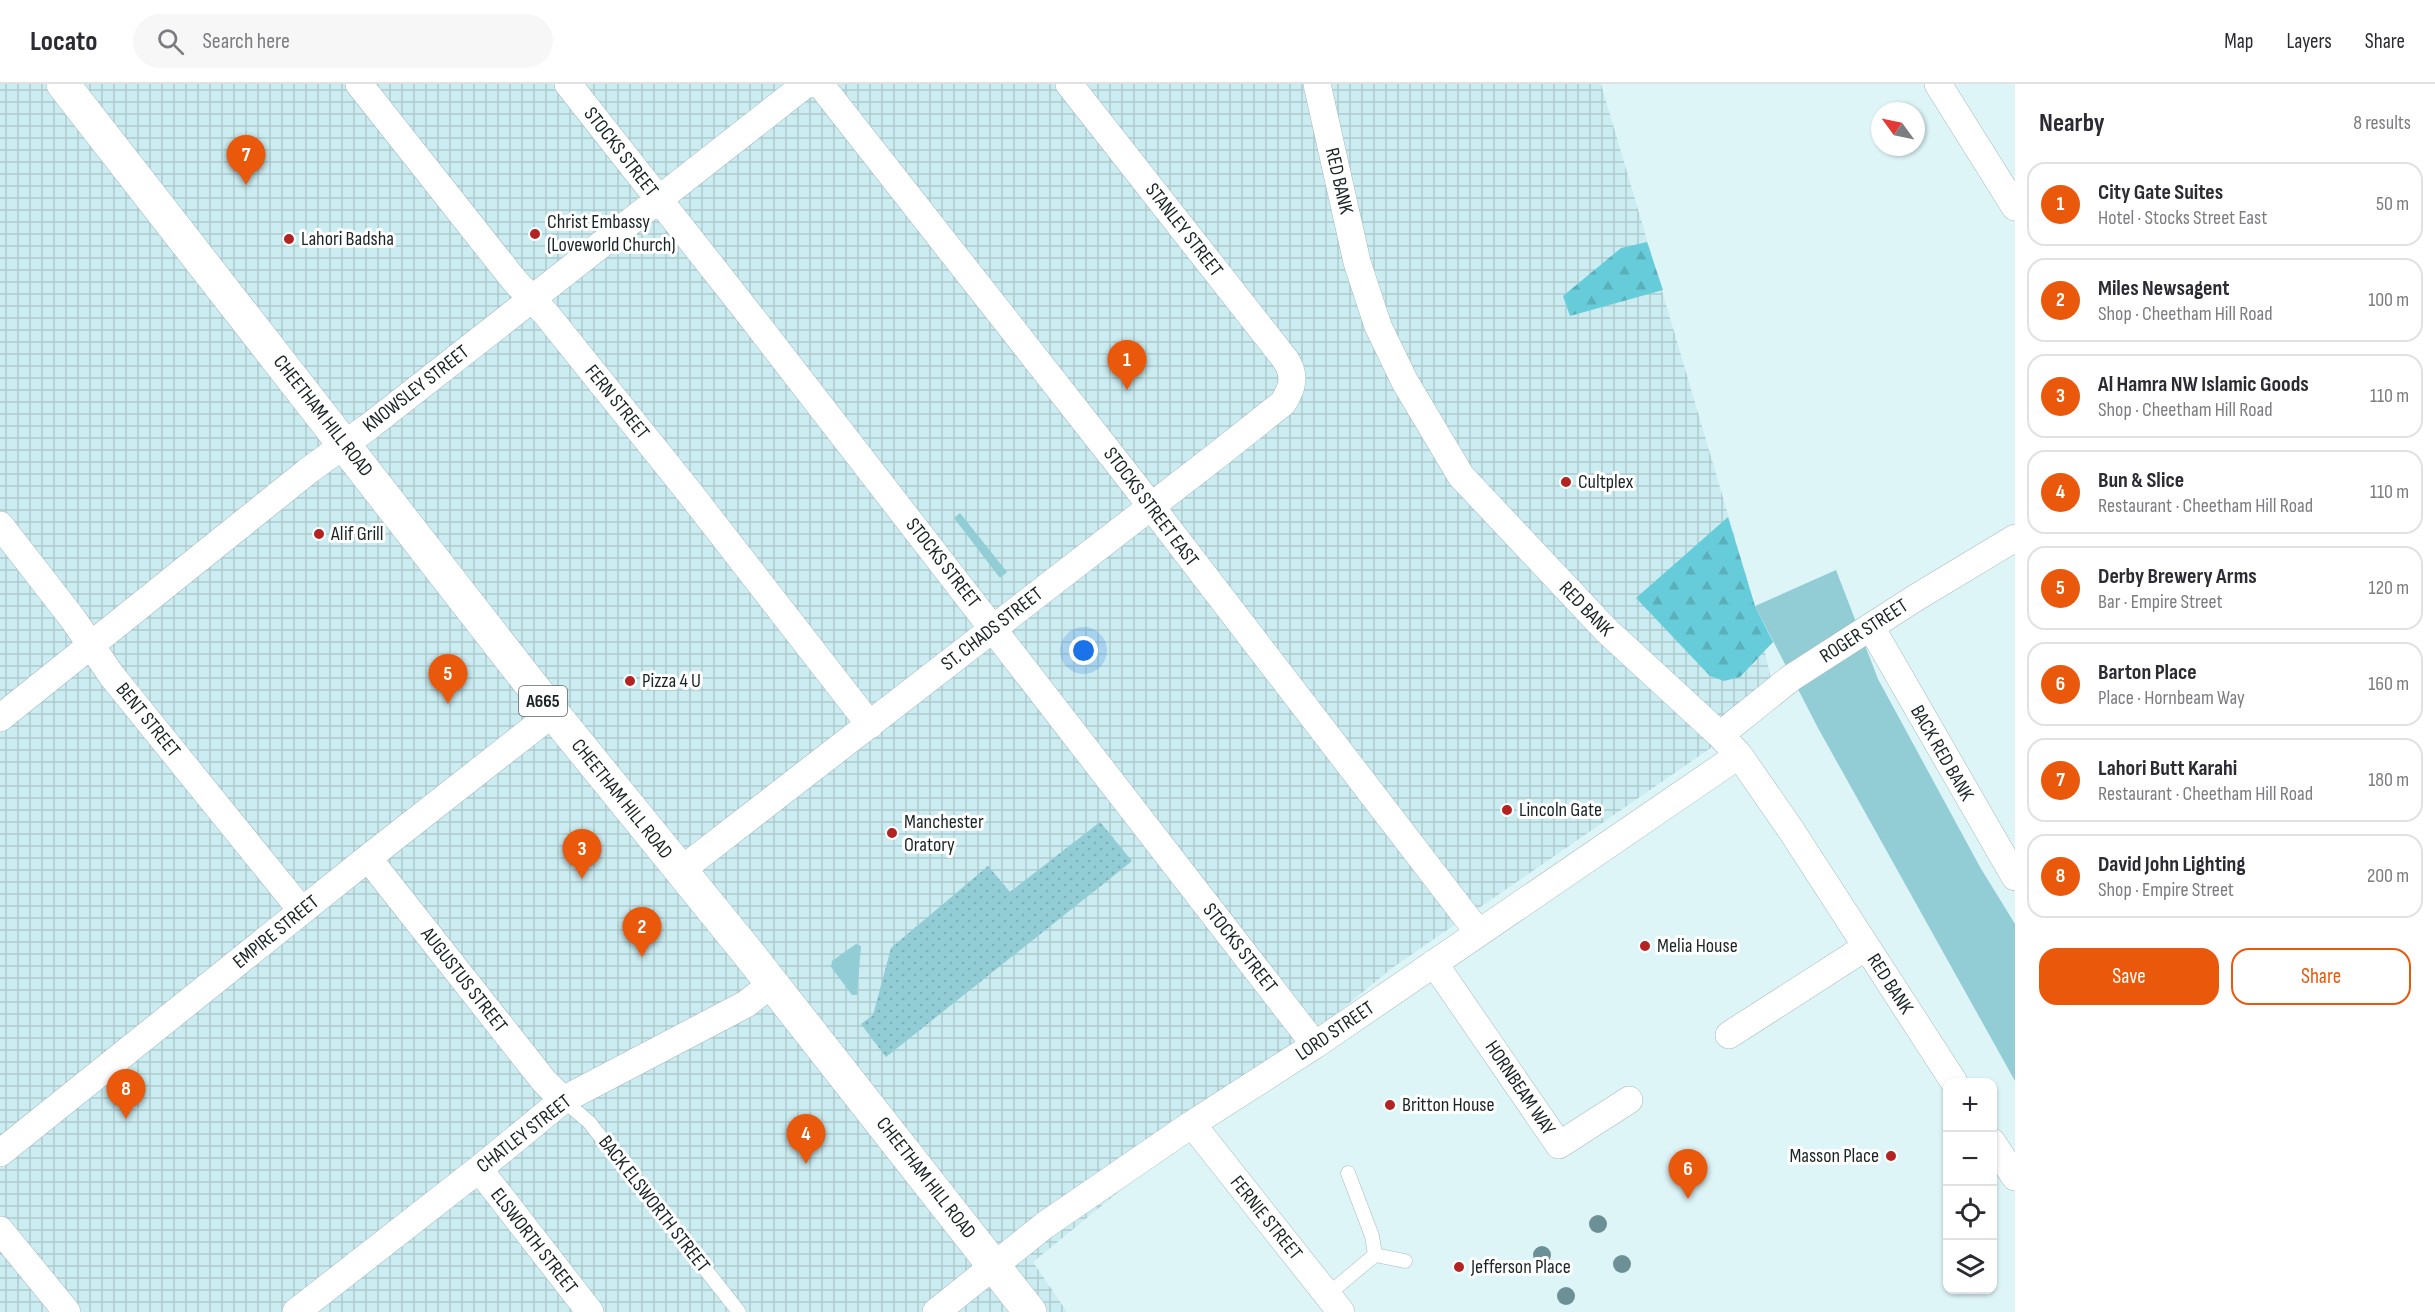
<!DOCTYPE html>
<meta charset="utf-8">
<style>
body{margin:0;font-family:"Sofia Sans Condensed",sans-serif;background:#f7f7f7;color:#2b2b33}
.controls{position:absolute;right:18px;bottom:18px;display:grid;overflow:hidden;border-radius:12px;box-shadow:0 2px 4px #0004}
.controls button{width:54px;height:54px;display:grid;place-items:center;padding:0;border:0;border-bottom:2px solid #e1e1e2;background:#fff;color:#2b2b33;font:30px sans-serif}
.compass{position:absolute;left:1871px;top:18px;width:54px;height:54px;border-radius:50%;background:#fff;box-shadow:0 2px 4px #0004;rotate:303deg}
.you{position:absolute;left:1084px;top:567px;width:21px;height:21px;margin:-15px;border:4px solid #fff;border-radius:50%;background:#1a73e8;box-shadow:0 0 0 9px #1a73e833}
.badge{display:grid;place-items:center;width:39px;height:39px;border-radius:50%;background:#ea580c;color:#fff;font-size:20px;font-weight:700}
.pin{position:absolute;translate:-50% -50px;filter:drop-shadow(0 2px 3px #0008)}
.pin::after{content:'';position:absolute;top:32px;width:21px;height:18px;background:inherit;clip-path:polygon(0 0,100% 0,50% 100%)}
.list{margin:0;padding:0;list-style:none}
h2{display:flex;justify-content:space-between;align-items:center;height:78px;margin:0;padding:0 24px;font-size:26px}
h2 small{font-size:20px;font-weight:400;color:#7c7c81}
.list li{display:grid;grid-template-columns:39px 1fr auto;gap:18px;align-items:center;box-sizing:border-box;height:84px;margin:0 12px 12px;padding:0 12px;border:2px solid #e1e1e2;border-radius:18px}
.list b{display:block;font-size:22px;white-space:nowrap}
.list p{margin:0;font-size:20px;white-space:nowrap;color:#7c7c81}
.list em{font-size:20px;font-style:normal;color:#7c7c81}
.actions{display:flex;gap:12px;padding:18px 24px}
.actions a{flex:1;padding:14px 0;border:2px solid #ea580c;border-radius:18px;text-align:center;font-size:21px;color:#ea580c}
.actions .main{background:#ea580c;color:#fff}
.icon{flex:none;width:33px;height:33px;fill:none;stroke:currentColor;stroke-width:2;stroke-linecap:round;stroke-linejoin:round}
.map{position:relative;flex:none;width:2015px;height:1228px;overflow:hidden}
header{display:flex;align-items:center;gap:36px;box-sizing:border-box;height:84px;padding:0 30px;background:#fff;border-bottom:2px solid #e1e1e2}
header strong{font-size:28px}
nav{display:flex;gap:33px;margin-inline-start:auto;font-size:21px}
.search{width:420px;height:54px;background:#f7f7f7;display:flex;align-items:center;gap:15px;box-sizing:border-box;padding:0 21px;border-radius:33px;color:#7c7c81;font-size:22px}
main{display:flex}
aside{flex:1;background:#fff}
.map>svg:first-child{display:block}
.industrial{fill:url(#industrial-grid)}
.grass{fill:#92cdd5}
.forest{fill:url(#forest-firs)}
.garden{fill:url(#garden-dots)}
.lines{fill:none;stroke-linecap:round;stroke-linejoin:round}
.lane-casing{stroke:#a5bbbe;stroke-width:15}
.street-casing{stroke:#a5bbbe;stroke-width:28}
.highway-casing{stroke:#a5bbbe;stroke-width:34}
.lane{stroke:#fff;stroke-width:14}
.street{stroke:#fff;stroke-width:27}
.highway{stroke:#fff;stroke-width:33}
.tree{fill:#6b9095}
.poi-dot{fill:#b32322;stroke:#fff;stroke-width:2}
.labels{text-anchor:middle;dominant-baseline:central;stroke-width:6;stroke-linejoin:round;paint-order:stroke}
.shield{fill:#fff;stroke:#5f6666;stroke-width:1.5}
.shield-label{font-size:18px;font-weight:bold;fill:#1b2425}
.street-label{font-size:20px;fill:#1b2425;stroke:#fff}
.poi-label{font-size:20px;fill:#1b2425;stroke:#fff;text-anchor:start}
</style>
<header>
<strong>Locato</strong>
<div class="search"><svg class="icon" aria-label="search" viewBox="0 0 24 24"><circle cx="10" cy="10" r="6"/><path d="M15 15l6 6"/></svg>Search here</div>
<nav><a>Map</a><a>Layers</a><a>Share</a></nav>
</header>
<main>
<div class="map">
<svg width="2015" height="1228" viewBox="0 0 2015 1228">
<defs>
<pattern id="industrial-grid" width="8" height="8" patternUnits="userSpaceOnUse" patternTransform="scale(1.5)"><rect width="8" height="8" fill="#cbecf1"/><path d="M0 4h8M4 0v8" fill="none" stroke="#aecace"/></pattern>
<pattern id="forest-firs" width="22" height="20" patternUnits="userSpaceOnUse" patternTransform="scale(1.5)"><rect width="22" height="20" fill="#67ccd9"/><path d="M5 1l3.5 6h-7zM16 11l3.5 6h-7z" fill="#59afba"/></pattern>
<pattern id="garden-dots" width="8" height="8" patternUnits="userSpaceOnUse" patternTransform="scale(1.5)"><rect width="8" height="8" fill="#92cdd5"/><path d="M2 2h.1M6 6h.1" fill="none" stroke="#7db0b7" stroke-width="1.8" stroke-linecap="round"/></pattern>
</defs>
<rect width="100%" height="100%" fill="#def5f8"/>
<path class="industrial" d="M0,0h1601l154,522 21,97 -384,265 -359,294 34,50h-1067z"/>
<path class="grass" d="M960,429l47,59 -7,6 -46,-60z
M1836,486l42,109 102,188 35,57v157l-197,-353 -63,-122z
M856,860l5,2 -4,49h-5l-21,-28 1,-6z"/>
<path class="forest" d="M1647,158l16,48 -93,26 -7,-20 58,-48z
M1728,433l27,89 18,36 -33,35 -16,4 -14,-5 -74,-78z"/>
<path class="garden" d="M1100,738l32,39 -246,196 -25,-33 12,-9 18,-67 97,-82 22,26z"/>
<g class="lines">
<defs>
<path id="lane" d="M563,1016l26,22 150,190
M1375,1171l30,6
M1327,1211l48,-40 -3,-19 -24,-63"/>
<path id="street" d="M359,0l155,196 33,35 142,177 181,233
M568,0l178,226 569,735
M820,0l314,400 344,448
M1317,0l40,178 21,64 27,56 56,94 145,154 114,105 19,20 52,75 163,252
M1938,0l77,123
M0,441l73,94 39,57 190,235
M1871,543l144,250
M0,634l308,-247 63,-46 435,-341
M1720,651l71,-57 126,-81 98,-59
M368,774l176,223 19,19
M680,787l540,-418 63,-50c10,-16 13,-28 2,-44l-216,-275
M1434,879l125,182 70,-45
M1729,951l137,-88
M1192,1040l149,188
M1992,1058l23,35
M0,1069l368,-295 185,-145
M479,1085l111,143
M0,1146l67,82
M296,1228l183,-143 84,-69 183,-96 25,-20
M936,1228l109,-87 147,-101 123,-79 424,-290"/>
<path id="highway" d="M63,0l490,629 195,240 282,359"/>
</defs>
<use href="#lane" class="lane-casing"/>
<use href="#street" class="street-casing"/>
<use href="#highway" class="highway-casing"/>
<use href="#lane" class="lane"/>
<use href="#street" class="street"/>
<use href="#highway" class="highway"/>
</g>
<g class="tree">
<circle cx="1598" cy="1140" r="9"/>
<circle cx="1542" cy="1171" r="9"/>
<circle cx="1622" cy="1180" r="9"/>
<circle cx="1566" cy="1212" r="9"/>
</g>
<g class="poi-dot">
<circle cx="535" cy="150" r="6"/>
<circle cx="289" cy="155" r="6"/>
<circle cx="1566" cy="398" r="6"/>
<circle cx="319" cy="450" r="6"/>
<circle cx="630" cy="597" r="6"/>
<circle cx="1507" cy="726" r="6"/>
<circle cx="892" cy="749" r="6"/>
<circle cx="1645" cy="862" r="6"/>
<circle cx="1390" cy="1021" r="6"/>
<circle cx="1891" cy="1072" r="6"/>
<circle cx="1459" cy="1183" r="6"/>
</g>
<g class="labels">
<rect class="shield" x="519" y="602" width="48" height="30" rx="4.5"/>
<g class="shield-label">
<text x="543" y="617">A665</text>
</g>
<g class="street-label">
<text transform="translate(621 68) rotate(52)">STOCKS STREET</text>
<text transform="translate(1339 97) rotate(77)">RED BANK</text>
<text transform="translate(1184 146) rotate(52)">STANLEY STREET</text>
<text transform="translate(416 305) rotate(-38)">KNOWSLEY STREET</text>
<text transform="translate(617 318) rotate(51)">FERN STREET</text>
<text transform="translate(323 332) rotate(52)">CHEETHAM HILL ROAD</text>
<text transform="translate(1151 423) rotate(53)">STOCKS STREET EAST</text>
<text transform="translate(943 479) rotate(52)">STOCKS STREET</text>
<text transform="translate(1586 525) rotate(46)">RED BANK</text>
<text transform="translate(992 545) rotate(-38)">ST. CHADS STREET</text>
<text transform="translate(1864 547) rotate(-33)">ROGER STREET</text>
<text transform="translate(148 636) rotate(51)">BENT STREET</text>
<text transform="translate(1942 669) rotate(60)">BACK RED BANK</text>
<text transform="translate(622 715) rotate(51)">CHEETHAM HILL ROAD</text>
<text transform="translate(276 848) rotate(-39)">EMPIRE STREET</text>
<text transform="translate(1240 864) rotate(52)">STOCKS STREET</text>
<text transform="translate(464 896) rotate(52)">AUGUSTUS STREET</text>
<text transform="translate(1890 900) rotate(57)">RED BANK</text>
<text transform="translate(1335 947) rotate(-34)">LORD STREET</text>
<text transform="translate(1520 1004) rotate(56)">HORNBEAM WAY</text>
<text transform="translate(524 1050) rotate(-38)">CHATLEY STREET</text>
<text transform="translate(926 1094) rotate(52)">CHEETHAM HILL ROAD</text>
<text transform="translate(654 1120) rotate(52)">BACK ELSWORTH STREET</text>
<text transform="translate(1266 1134) rotate(51)">FERNIE STREET</text>
<text transform="translate(534 1157) rotate(52)">ELSWORTH STREET</text>
</g>
<g class="poi-label">
<text x="547" y="138">Christ Embassy<tspan x="547" dy="23">(Loveworld Church)</tspan></text>
<text x="301" y="155">Lahori Badsha</text>
<text x="1578" y="398">Cultplex</text>
<text x="331" y="450">Alif Grill</text>
<text x="642" y="597">Pizza 4 U</text>
<text x="1519" y="726">Lincoln Gate</text>
<text x="904" y="738">Manchester<tspan x="904" dy="23">Oratory</tspan></text>
<text x="1657" y="862">Melia House</text>
<text x="1402" y="1021">Britton House</text>
<text x="1879" y="1072" text-anchor="end">Masson Place</text>
<text x="1471" y="1183">Jefferson Place</text>
</g>
</g>
</svg>
<div class="controls">
<button>+</button>
<button>−</button>
<button><svg class="icon" aria-label="locate" viewBox="0 0 24 24"><circle cx="12" cy="12" r="6"/><path d="M12 2v4M12 18v4M2 12h4M18 12h4"/></svg></button>
<button><svg class="icon" aria-label="layers" viewBox="0 0 24 24"><path d="M12 4l9 5-9 5-9-5zM3 14l9 5 9-5"/></svg></button>
</div>
<svg class="compass" viewBox="-18 -18 36 36"><path d="M0-13l5 13h-10z" fill="#e53935"/><path d="M0 13l5-13h-10z" fill="#7c7c81"/></svg>
<div class="you"></div>
<div class="pin badge" style="left:1127px;top:306px">1</div>
<div class="pin badge" style="left:642px;top:873px">2</div>
<div class="pin badge" style="left:582px;top:795px">3</div>
<div class="pin badge" style="left:806px;top:1080px">4</div>
<div class="pin badge" style="left:448px;top:620px">5</div>
<div class="pin badge" style="left:1688px;top:1115px">6</div>
<div class="pin badge" style="left:246px;top:101px">7</div>
<div class="pin badge" style="left:126px;top:1035px">8</div>
</div>
<aside>
<h2>Nearby<small>8 results</small></h2>
<ul class="list">
<li><span class="badge">1</span><div><b>City Gate Suites</b><p>Hotel · Stocks Street East</p></div><em>50 m</em></li>
<li><span class="badge">2</span><div><b>Miles Newsagent</b><p>Shop · Cheetham Hill Road</p></div><em>100 m</em></li>
<li><span class="badge">3</span><div><b>Al Hamra NW Islamic Goods</b><p>Shop · Cheetham Hill Road</p></div><em>110 m</em></li>
<li><span class="badge">4</span><div><b>Bun &amp; Slice</b><p>Restaurant · Cheetham Hill Road</p></div><em>110 m</em></li>
<li><span class="badge">5</span><div><b>Derby Brewery Arms</b><p>Bar · Empire Street</p></div><em>120 m</em></li>
<li><span class="badge">6</span><div><b>Barton Place</b><p>Place · Hornbeam Way</p></div><em>160 m</em></li>
<li><span class="badge">7</span><div><b>Lahori Butt Karahi</b><p>Restaurant · Cheetham Hill Road</p></div><em>180 m</em></li>
<li><span class="badge">8</span><div><b>David John Lighting</b><p>Shop · Empire Street</p></div><em>200 m</em></li>
</ul>
<div class="actions"><a class="main">Save</a><a>Share</a></div>
</aside>
</main>
